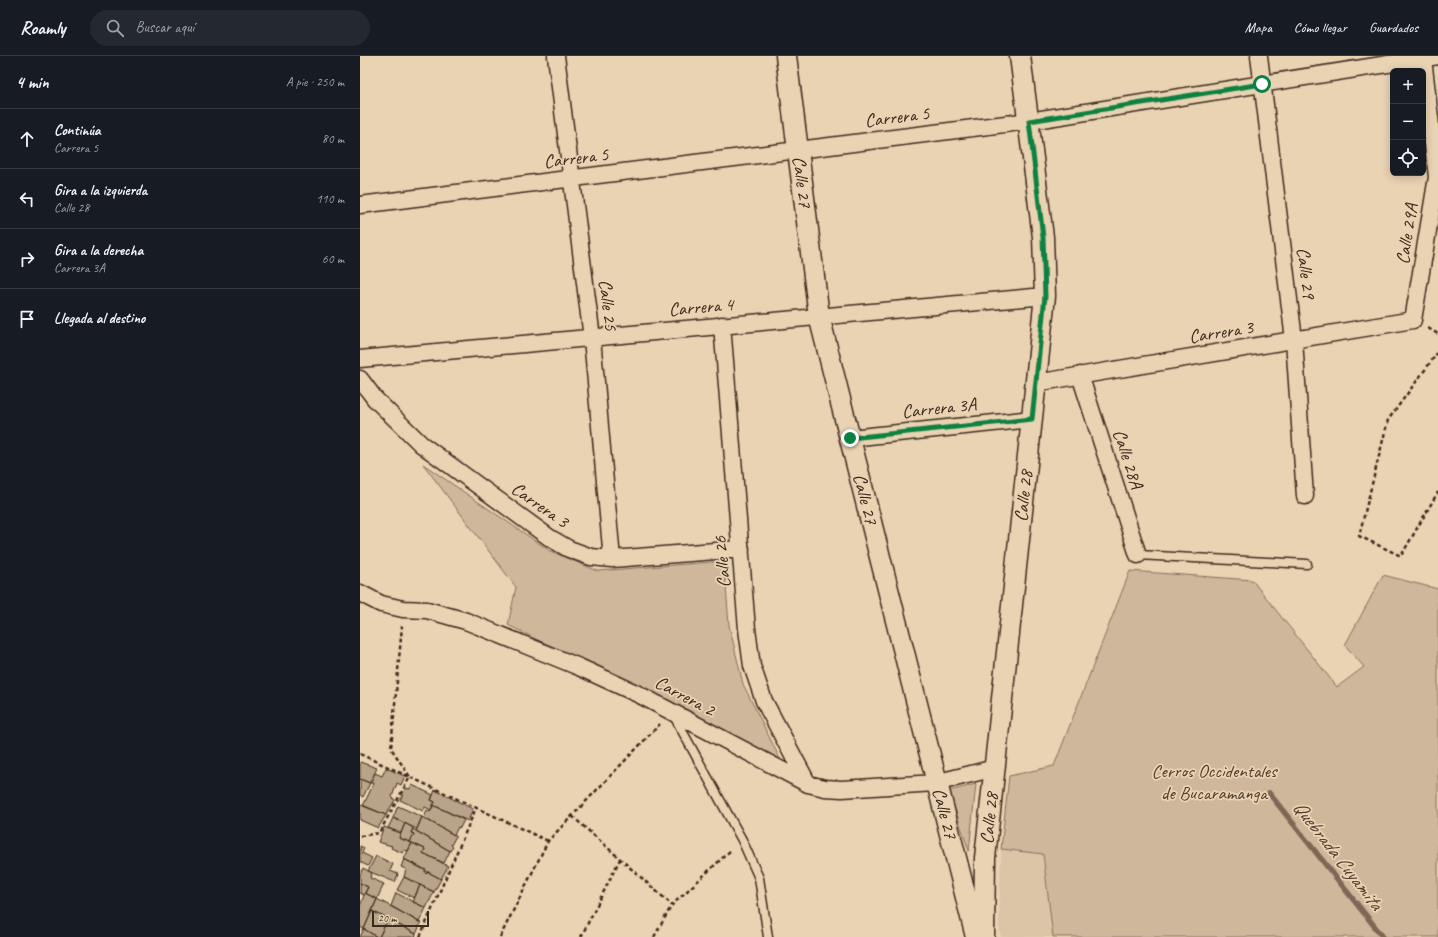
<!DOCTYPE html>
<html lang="es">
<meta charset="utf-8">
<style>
body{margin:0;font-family:Caveat,sans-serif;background:#242831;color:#f1f3f6}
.controls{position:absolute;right:12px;top:12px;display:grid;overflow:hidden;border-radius:6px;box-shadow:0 2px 10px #0003}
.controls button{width:36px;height:36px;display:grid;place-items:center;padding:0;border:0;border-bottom:1px solid #363941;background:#171b24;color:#f1f3f6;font:20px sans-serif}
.scale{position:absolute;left:12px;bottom:10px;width:57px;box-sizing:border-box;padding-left:4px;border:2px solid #3b2a1e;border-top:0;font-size:11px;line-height:14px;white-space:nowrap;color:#3b2a1e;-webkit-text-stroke:3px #ead3b3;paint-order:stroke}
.stop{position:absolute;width:12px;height:12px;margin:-9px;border:3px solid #0b8043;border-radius:50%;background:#fff}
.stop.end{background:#0b8043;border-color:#fff;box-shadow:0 1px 4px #0008}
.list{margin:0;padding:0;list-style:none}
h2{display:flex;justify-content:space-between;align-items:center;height:52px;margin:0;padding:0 16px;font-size:17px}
h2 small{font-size:13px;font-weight:400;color:#9ea1a6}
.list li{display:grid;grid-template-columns:26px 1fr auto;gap:12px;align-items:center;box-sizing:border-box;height:60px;padding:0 16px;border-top:1px solid #363941}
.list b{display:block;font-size:15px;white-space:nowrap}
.list p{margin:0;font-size:13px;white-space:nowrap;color:#9ea1a6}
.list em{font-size:13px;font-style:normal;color:#9ea1a6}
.icon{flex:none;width:22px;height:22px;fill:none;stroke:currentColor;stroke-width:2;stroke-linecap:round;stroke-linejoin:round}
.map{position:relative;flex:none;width:1078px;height:881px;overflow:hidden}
header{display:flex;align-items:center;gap:24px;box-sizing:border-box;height:56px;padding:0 20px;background:#171b24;border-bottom:1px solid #363941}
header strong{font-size:19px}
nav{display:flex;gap:22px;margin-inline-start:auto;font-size:14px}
.search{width:280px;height:36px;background:#242831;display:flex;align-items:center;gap:10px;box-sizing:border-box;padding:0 14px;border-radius:22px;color:#9ea1a6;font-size:15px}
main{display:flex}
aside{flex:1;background:#171b24}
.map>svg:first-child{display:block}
.built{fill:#dbc5a6}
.green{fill:#ceb79b;stroke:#84705c}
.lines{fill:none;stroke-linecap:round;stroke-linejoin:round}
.stream{stroke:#7b6754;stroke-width:5.5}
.building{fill:#b9a489;stroke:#3b2a1e}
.service-casing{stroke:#3b2a1e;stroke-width:11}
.minor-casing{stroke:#3b2a1e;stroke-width:19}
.tertiary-casing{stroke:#3b2a1e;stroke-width:23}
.path{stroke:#3b2a1e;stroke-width:2.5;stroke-dasharray:4 3;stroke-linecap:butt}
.service{stroke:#ead3b3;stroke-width:8}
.minor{stroke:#ead3b3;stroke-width:16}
.tertiary{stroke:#ead3b3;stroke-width:20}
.route{stroke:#0b8043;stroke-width:5}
.labels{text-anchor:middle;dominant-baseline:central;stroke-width:3.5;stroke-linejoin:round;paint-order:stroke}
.street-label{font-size:19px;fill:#3b2a1e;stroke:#ead3b3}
.park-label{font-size:19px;fill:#513f31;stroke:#ead3b3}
.water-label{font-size:20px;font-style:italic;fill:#503e30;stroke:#ead3b3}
</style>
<header>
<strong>Roamly</strong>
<div class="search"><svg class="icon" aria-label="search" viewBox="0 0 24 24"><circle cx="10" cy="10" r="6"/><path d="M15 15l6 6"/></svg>Buscar aquí</div>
<nav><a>Mapa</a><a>Cómo llegar</a><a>Guardados</a></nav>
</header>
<main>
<aside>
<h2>4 min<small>A pie · 250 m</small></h2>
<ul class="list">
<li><svg class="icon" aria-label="ahead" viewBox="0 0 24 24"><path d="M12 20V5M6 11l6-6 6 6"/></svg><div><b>Continúa</b><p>Carrera 5</p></div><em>80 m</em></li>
<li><svg class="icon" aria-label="left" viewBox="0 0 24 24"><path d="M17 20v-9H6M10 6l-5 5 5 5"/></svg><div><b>Gira a la izquierda</b><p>Calle 28</p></div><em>110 m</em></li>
<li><svg class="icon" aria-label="right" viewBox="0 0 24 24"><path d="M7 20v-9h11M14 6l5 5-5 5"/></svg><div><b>Gira a la derecha</b><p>Carrera 3A</p></div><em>60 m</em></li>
<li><svg class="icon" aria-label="arrive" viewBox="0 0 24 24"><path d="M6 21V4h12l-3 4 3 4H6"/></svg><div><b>Llegada al destino</b></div></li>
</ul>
</aside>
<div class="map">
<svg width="1078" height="881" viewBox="0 0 1078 881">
<rect width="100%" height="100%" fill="#ead3b3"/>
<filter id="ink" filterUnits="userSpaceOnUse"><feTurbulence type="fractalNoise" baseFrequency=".025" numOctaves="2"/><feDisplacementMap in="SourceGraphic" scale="8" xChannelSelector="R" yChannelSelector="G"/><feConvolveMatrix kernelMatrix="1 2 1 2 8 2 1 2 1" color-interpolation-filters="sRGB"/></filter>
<g filter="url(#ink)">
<path class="built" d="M641,793l42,5 10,83h-52l-2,-11z"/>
<path class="green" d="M63,408l127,87 48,20 126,-10 5,64 14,59 39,79 -274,-138 8,-38z
M770,515l122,9 85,107 27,-20 -19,-22 38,-70 55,14v348h-385l-10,-83 -42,-5 8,-73 45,-10z
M616,728l-7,67 -20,-60z"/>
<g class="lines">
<path class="stream" d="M909,737l114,144"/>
</g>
<path class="building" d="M0,706l17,6 -7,15 -10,-4z
M26,712l19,8 -4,9 -4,-2 -5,14 3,3 -9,15 -23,-9 11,-23h-4l5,-10 7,3z
M0,723l10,4 -7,14 -3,-2z
M52,729l21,10 -2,5 4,2 -4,8 -6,-3 -2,4 -23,-11 6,-12 4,1z
M75,734l38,19 -5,12 -35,-16 2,-3 -4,-2z
M0,748l26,11 -8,13 -18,-8z
M73,749l31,15 -4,8 -2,-1 -4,8 -30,-17 3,-8 3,2z
M38,750l24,11 -5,12 -24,-11z
M62,761l34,19 -5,9 2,2 -3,4 -34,-20z
M33,762l12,5 -4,10 -13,-5z
M45,767l8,5 -2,5 3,1 -4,8 -11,-4z
M24,771l17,6 -2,5 13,5 -4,8 -3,-1 -2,3 -12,-5 1,-2 -14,-4z
M53,773l37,22 -6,12 -21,-10 2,-4 -15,-7 4,-8 -3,-1z
M52,787l13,6 -2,4 25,13 -7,13 -37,-20z
M0,790l4,2 -2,5 10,5 -4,8 -8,-4z
M16,800l17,8 -3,7 8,3 -3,8 -27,-11z
M44,803l22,11 -1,2 2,2 1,-2 13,7 -7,13 -30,-15 2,-8 -5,-2z
M3,812l9,5 -2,5 14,6 -7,15 -12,-6 3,-6 -8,-4v-8z
M44,821l16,8 -6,13 -17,-8z
M0,827l8,4 -4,8 -4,-2z
M60,829l14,7 -8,16 -13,-6z
M5,837l12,6 -13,30 -4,-2v-21z
M36,837l30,15 -7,14 -28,-16z
M17,843l44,24 -5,11 -44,-23z
M12,855l16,8 -9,18h-2l-13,-8z
M28,863l28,15 -1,3h-36z
M4,873l13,8h-17z"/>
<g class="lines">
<defs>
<path id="service" d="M778,499l169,9
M314,660l68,124 17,38 9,59"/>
<path id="minor" d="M196,0l36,282 20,221
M899,0l35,284 11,156
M0,149l669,-84 409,-65
M362,269l25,304 5,37 12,35 44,83
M0,303l685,-63
M720,319l58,180
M0,323l15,20 46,45 129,94 19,11 22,8 21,2 129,-10
M676,327l377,-63 24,-143 -14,-118
M490,382l182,-19
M0,537l21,11 22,5 24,1 39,11 113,46 61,28 168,89 17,4 17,1 93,-6 60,-15"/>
<g id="tertiary">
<path id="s1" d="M426,0l33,260 157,621"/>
<path id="s2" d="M624,881l1,-79 60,-562 -2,-59 -23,-181"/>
</g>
</defs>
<use href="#service" class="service-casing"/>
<use href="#minor" class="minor-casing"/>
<use href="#tertiary" class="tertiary-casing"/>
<path class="path" d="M1068,272l10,6
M1078,296l-50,68 -29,116 42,20 37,-64
M0,698l188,87
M212,760l100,89
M0,780l19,-3 31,-56 -19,-29 11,-122
M60,881l56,-129
M140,881l48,-96 112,-117
M221,881l39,-78
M294,881l18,-32 59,-55"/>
<use href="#service" class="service"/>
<use href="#minor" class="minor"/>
<use href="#tertiary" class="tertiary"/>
</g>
</g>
<g class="lines" filter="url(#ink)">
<path class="route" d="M490,382l182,-19 13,-123 -2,-59 -14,-116 233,-37"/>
</g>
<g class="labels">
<g class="street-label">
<text transform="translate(537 61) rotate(-7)">Carrera 5</text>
<text transform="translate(216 102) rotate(-7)">Carrera 5</text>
<text stroke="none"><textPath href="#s1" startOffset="127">Calle 27</textPath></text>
<text transform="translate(1047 178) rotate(-81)">Calle 29A</text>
<text transform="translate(946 217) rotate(83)">Calle 29</text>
<text transform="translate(248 249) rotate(83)">Calle 25</text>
<text transform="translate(341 251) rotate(-5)">Carrera 4</text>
<text transform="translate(861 276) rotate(-9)">Carrera 3</text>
<text transform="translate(579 352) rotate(-6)">Carrera 3A</text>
<text transform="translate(768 403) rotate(72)">Calle 28A</text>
<text stroke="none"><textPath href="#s2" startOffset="443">Calle 28</textPath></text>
<text stroke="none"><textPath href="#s1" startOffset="451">Calle 27</textPath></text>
<text transform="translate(180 449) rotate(35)">Carrera 3</text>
<text transform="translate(362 506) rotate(-95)">Calle 26</text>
<text transform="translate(325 640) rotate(28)">Carrera 2</text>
<text stroke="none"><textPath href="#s1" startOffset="775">Calle 27</textPath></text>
<text stroke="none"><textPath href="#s2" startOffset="119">Calle 28</textPath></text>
</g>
<g class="park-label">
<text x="854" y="715">Cerros Occidentales<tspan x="854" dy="22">de Bucaramanga</tspan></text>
</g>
<g class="water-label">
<text transform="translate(978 799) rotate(52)">Quebrada Cuyamita</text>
</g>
</g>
</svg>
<div class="controls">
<button>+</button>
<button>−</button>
<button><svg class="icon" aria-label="locate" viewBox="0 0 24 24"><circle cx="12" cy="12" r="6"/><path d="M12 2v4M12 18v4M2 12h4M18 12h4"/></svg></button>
</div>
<div class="scale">20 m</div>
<div class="stop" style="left:902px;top:28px"></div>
<div class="stop end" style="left:490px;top:382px"></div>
</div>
</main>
